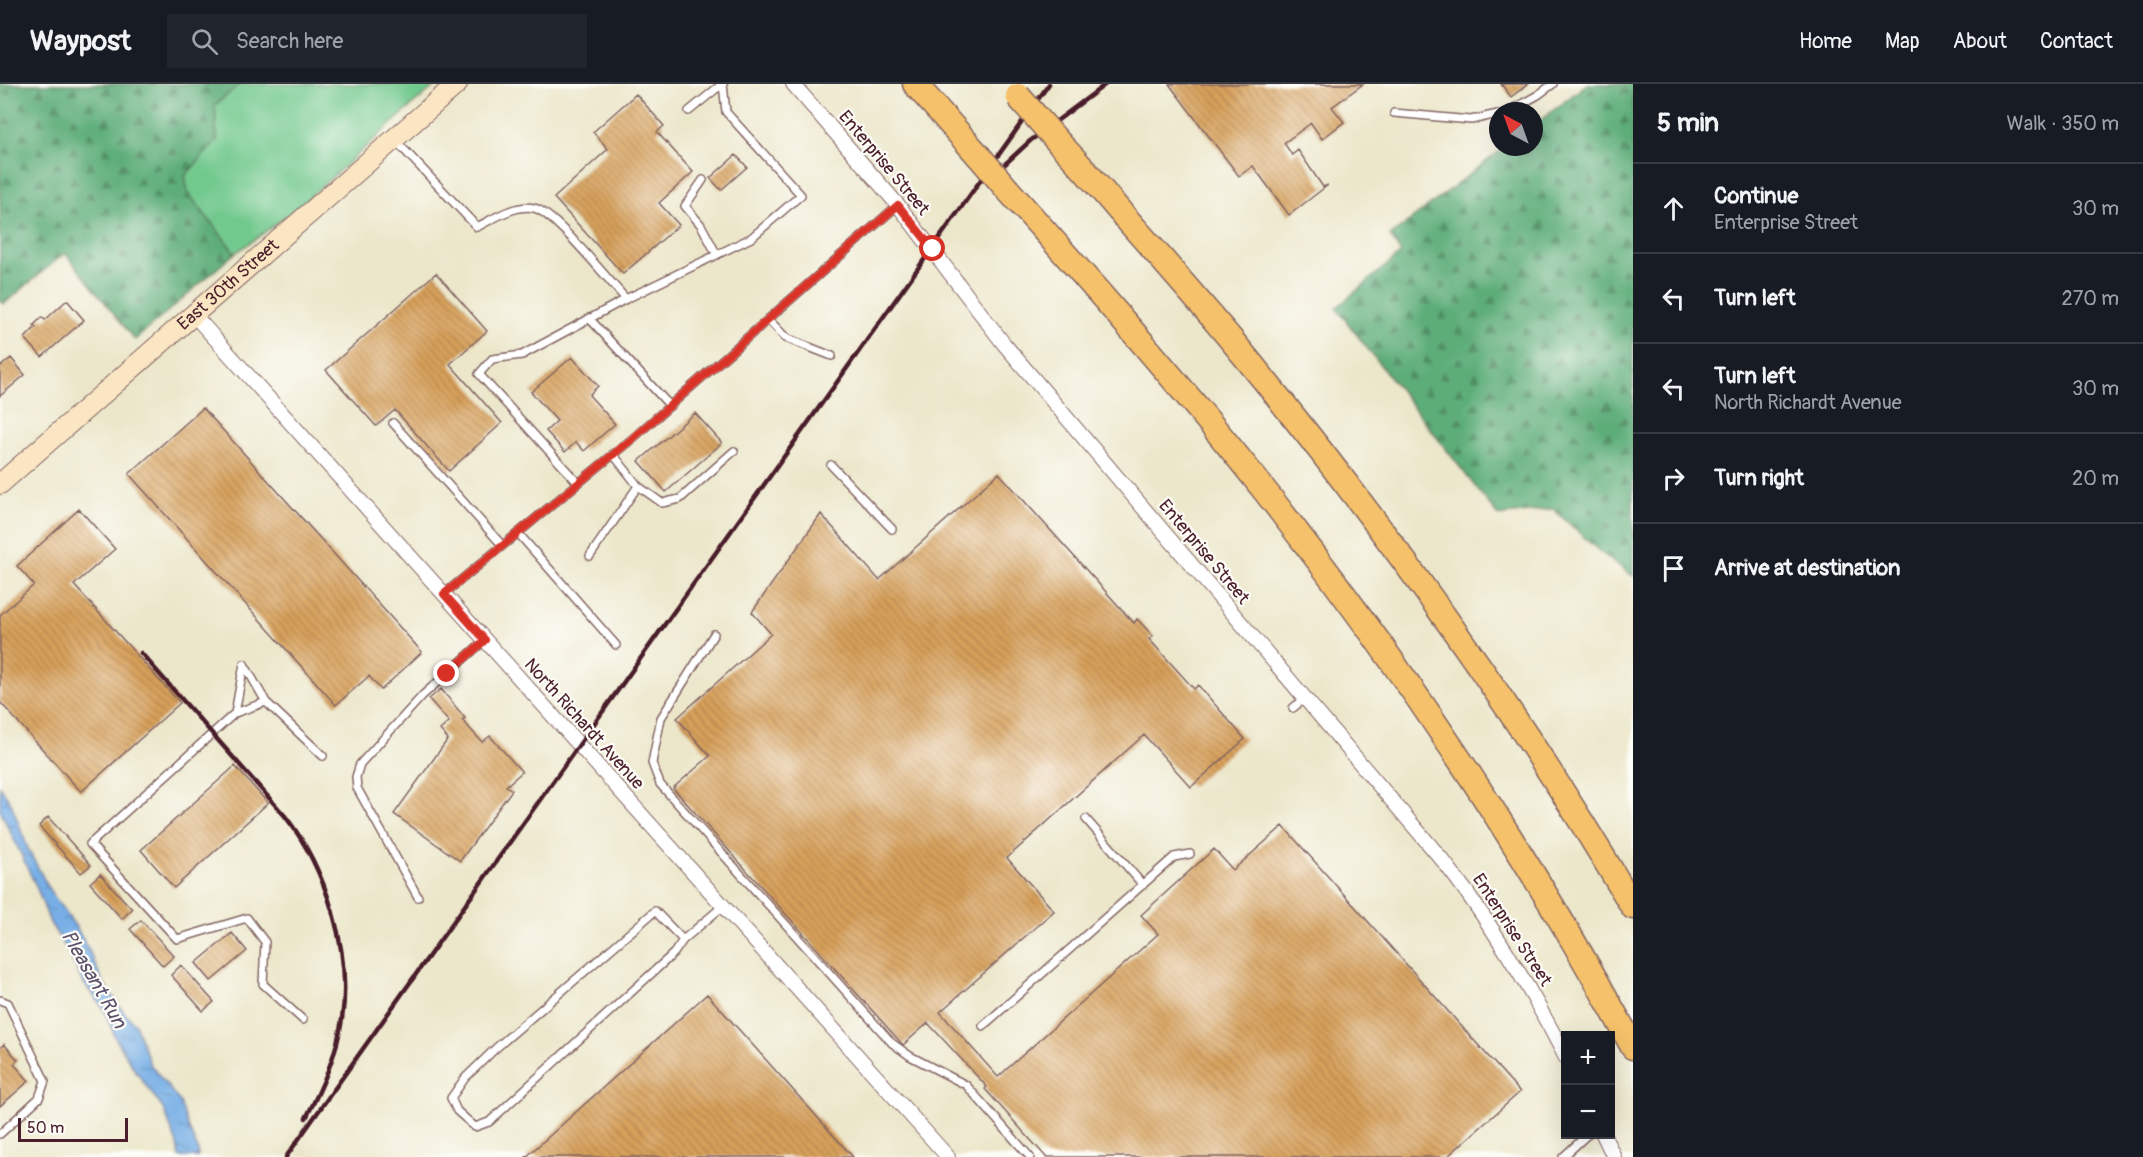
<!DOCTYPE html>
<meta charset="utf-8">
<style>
body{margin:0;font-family:Pangolin,sans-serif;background:#20242c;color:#f1f3f6}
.controls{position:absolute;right:18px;bottom:18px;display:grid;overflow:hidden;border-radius:0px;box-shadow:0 6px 24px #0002}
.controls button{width:54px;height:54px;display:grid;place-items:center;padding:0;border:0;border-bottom:2px solid #363941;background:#171b24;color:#f1f3f6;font:30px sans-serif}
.compass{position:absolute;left:1489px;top:18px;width:54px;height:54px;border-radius:50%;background:#171b24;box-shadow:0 6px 24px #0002;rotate:319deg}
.scale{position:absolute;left:18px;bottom:15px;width:110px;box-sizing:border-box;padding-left:6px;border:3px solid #4a1f2b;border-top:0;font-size:16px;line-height:21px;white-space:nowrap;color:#4a1f2b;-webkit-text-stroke:4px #fdfcf7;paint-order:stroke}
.stop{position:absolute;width:18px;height:18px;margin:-14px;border:4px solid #d93025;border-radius:50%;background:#fff}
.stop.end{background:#d93025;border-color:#fff;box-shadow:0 2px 6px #0008}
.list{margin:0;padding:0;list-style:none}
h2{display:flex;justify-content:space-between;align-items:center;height:78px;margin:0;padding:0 24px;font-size:26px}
h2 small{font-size:20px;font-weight:400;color:#9ea1a6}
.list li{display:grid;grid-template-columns:39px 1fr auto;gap:18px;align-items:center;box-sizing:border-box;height:90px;padding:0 24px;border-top:2px solid #363941}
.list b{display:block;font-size:22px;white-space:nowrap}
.list p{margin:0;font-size:20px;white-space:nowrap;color:#9ea1a6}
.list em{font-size:20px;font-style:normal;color:#9ea1a6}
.icon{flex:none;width:33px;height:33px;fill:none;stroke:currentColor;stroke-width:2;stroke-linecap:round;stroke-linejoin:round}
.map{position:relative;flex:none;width:1633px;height:1073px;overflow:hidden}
header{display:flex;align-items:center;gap:36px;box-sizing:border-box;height:84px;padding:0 30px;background:#171b24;border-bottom:2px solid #363941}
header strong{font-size:28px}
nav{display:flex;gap:33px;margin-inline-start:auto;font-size:21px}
.search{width:420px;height:54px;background:#20242c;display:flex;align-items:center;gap:15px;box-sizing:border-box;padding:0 21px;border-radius:0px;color:#9ea1a6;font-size:22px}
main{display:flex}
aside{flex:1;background:#171b24}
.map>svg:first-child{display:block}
.grass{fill:#72c98e;stroke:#5e745c;stroke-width:1.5}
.forest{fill:url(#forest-firs);stroke:#546652;stroke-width:1.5}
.water{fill:url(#water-ripples);stroke:#606788;stroke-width:1.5}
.building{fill:url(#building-back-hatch)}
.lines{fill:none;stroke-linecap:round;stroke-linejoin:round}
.service-casing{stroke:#836563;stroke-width:10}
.minor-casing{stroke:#836563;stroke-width:16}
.secondary-casing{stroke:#836563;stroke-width:22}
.motorway-casing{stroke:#836563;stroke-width:27}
.service{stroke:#fff;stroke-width:7}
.minor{stroke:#fff;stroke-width:14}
.secondary{stroke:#fbe6c4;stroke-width:20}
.motorway{stroke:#f5c16b;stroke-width:24}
.rail{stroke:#4a1f2b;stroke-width:4.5}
.motorway-bridge-casing{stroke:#836563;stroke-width:27;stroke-linecap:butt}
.motorway-bridge{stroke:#f5c16b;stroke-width:24}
.route{stroke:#d93025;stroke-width:8}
.labels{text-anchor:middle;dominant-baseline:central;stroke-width:4.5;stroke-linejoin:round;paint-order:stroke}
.street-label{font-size:18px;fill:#4a1f2b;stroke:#fdfcf7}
.water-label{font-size:20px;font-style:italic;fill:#5a516c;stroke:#fdfcf7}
</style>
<header>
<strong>Waypost</strong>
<div class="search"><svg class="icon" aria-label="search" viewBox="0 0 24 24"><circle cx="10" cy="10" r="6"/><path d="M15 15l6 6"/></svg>Search here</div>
<nav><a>Home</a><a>Map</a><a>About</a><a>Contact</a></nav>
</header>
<main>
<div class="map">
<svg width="1633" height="1073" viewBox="0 0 1633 1073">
<defs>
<pattern id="forest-firs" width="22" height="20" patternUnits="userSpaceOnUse" patternTransform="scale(1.5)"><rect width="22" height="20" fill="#5dad79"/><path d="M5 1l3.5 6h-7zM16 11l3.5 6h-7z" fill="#4f8c63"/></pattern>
<pattern id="water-ripples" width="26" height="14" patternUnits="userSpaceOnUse" patternTransform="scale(1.5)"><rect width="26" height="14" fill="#77afe6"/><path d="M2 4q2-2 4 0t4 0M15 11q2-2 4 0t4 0" fill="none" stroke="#648ebb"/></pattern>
<pattern id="building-back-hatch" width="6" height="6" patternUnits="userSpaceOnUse" patternTransform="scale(1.5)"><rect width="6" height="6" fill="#d7a05a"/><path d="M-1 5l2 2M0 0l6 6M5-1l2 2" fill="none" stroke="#b0824b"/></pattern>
</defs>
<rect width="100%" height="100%" fill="#fdfcf7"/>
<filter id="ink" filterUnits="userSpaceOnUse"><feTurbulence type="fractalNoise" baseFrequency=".0167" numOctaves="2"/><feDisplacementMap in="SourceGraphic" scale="12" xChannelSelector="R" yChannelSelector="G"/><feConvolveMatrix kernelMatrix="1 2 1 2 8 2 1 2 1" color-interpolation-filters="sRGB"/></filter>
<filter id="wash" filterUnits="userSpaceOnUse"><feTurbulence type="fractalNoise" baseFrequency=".008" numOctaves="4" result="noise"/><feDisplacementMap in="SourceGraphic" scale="24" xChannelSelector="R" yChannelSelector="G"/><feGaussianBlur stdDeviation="1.35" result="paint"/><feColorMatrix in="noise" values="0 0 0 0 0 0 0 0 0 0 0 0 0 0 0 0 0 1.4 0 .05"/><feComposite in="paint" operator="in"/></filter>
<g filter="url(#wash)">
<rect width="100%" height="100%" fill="#ece7cb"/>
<path class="grass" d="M240,0h197c-67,56 -128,121 -202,169l-47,-60 -3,-17 32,-36 -2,-35z"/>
<path class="forest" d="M0,0h240l-25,21 2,35 -32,36 3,17 47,60 -100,87 -70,-87 -61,51 -4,-4z
M1587,0h46v492l-33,-24 -47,-43 -55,7 -162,-208 65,-55 -11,-17 115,-89h29v-22z"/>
<path class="water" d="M0,702l11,17 17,46 24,45 24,33 13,23 14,32 19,28 13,14 15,40 30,38 7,22 11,26v7h-19l-2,-13 -13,-34 -30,-41 -19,-32 -11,-28 -21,-27 -17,-34 -16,-25 -14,-37 -36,-76z"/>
<g id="blocks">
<path class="building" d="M1169,0h194l-31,23 12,15 -22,17 -11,-16 -27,20 8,12 6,-5 25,37 5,-2 -39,30 -36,-49 -14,10z
M1501,0h27l-17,13z
M636,10l28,32 -7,6 36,40 -34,31 20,22 -56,49 -69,-76 54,-49 -15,-17z
M736,71l11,12 -26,23 -11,-12z
M436,189l51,58 -37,33 52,59 -53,48 -54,-61 -19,16 -50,-56z
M67,216l17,20 -42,37 -17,-19 11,-11 -2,-2 8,-8 3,3z
M572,273l26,29 -9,9 26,29 -31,27 -8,-9 -11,10 -19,-21 11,-10 -26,-29z
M11,274l14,17 -25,21v-29z
M203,324l219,244 -41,38 -12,-14 -33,29 -207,-231z
M695,329l27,30 -56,49 -27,-31z
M999,389l135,150 3,-4 16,17 -4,3 45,50 4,-4 47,54 -54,48 -47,-52 -137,123 47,53 -114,101 58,65 160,-143 -17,-19 73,-66 19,21 50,-44 237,266 -73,65h-401l-61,-68 2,-2 -59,-64 -25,22 -230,-257 37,-32 -33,-38 94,-84 -19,-22 69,-98 58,66z
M79,425l36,40 -41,36 106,118 -99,89 -81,-90v-87l34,-30 -17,-19z
M441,605l24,29 -3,2 20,22 8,-6 32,36 -16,14 6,4 -52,71 -66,-47 54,-75 -8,-9 9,-8 -20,-23z
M235,682l33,37 -94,85 -33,-38z
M48,733l43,48 -10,8 -42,-47z
M100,790l32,35 -10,10 -32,-36z
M141,836l33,36 -11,10 -33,-37z
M232,849l15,18 -36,30 -15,-18z
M181,881l33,37 -11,9 -32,-36z
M707,910l146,163h-327z
M4,960l14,16 -4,4 15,17 -29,25v-58z"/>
</g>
</g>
<g filter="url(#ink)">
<use href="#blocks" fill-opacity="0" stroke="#836563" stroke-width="1.5"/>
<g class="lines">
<defs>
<path id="service" d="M689,27l33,-27
M1509,27l29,-16 15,-11
M1394,29l77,7 27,-6
M395,56l82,87c16,-8 38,-23 57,-19 20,4 75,73 92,91l125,-61 50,-43 -75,-83 -3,-28
M703,96l-18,26 16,19 16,30
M589,234l81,88
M768,235l18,19 46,18
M393,339l109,122
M831,381l61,64
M578,399l-99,-109 13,-15 30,-4 104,-56
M638,402l24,17 18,-4 54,-48
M518,449l98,112
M590,472l48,-70 -25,-32
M444,510l188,-155 266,-234
M714,550l-53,84 -9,45 8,21 232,259 18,13 56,29 64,72
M244,580l-9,49 -145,131 87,95 70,-21 18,24 -2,42 40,36
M266,618l57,54
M1293,624l12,-10
M235,629l31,-11 -22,-38
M1086,735l57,66
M418,813l-61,-109 -1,-11 4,-13 63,-69 62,-55
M683,856l-9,13 -185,169 -14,5 -18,-16 -6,-13 14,-20 31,-30 159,-137 28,29 40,-34
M0,916l8,3 37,78 -6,17 -39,36
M983,942l191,-169 16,-3
M1563,1073l25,-23"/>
<path id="minor" d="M793,0l105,121 106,139 441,519c47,61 86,126 121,195
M194,231l754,842
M1603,1050l11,23"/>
<g id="secondary">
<path id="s1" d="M0,400l457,-400"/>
</g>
<path id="motorway" d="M915,0l63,71
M1060,60c23,23 43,48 64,72 37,42 74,84 110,127 147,178 282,365 399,564
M1008,106c88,98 175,197 257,301 137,174 262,361 368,556"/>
</defs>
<use href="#service" class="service-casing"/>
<use href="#minor" class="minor-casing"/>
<use href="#secondary" class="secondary-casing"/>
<use href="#motorway" class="motorway-casing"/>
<use href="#service" class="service"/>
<use href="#minor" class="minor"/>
<use href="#secondary" class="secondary"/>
<use href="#motorway" class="motorway"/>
<path class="rail" d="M991,93l39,-36 76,-57
M141,569l144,163c41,52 67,136 57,203 -5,35 -20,68 -36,99
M286,1073l763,-1073"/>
<defs>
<path id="motorway-bridge" d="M1018,12l42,48
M978,71l30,35"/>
</defs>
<use href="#motorway-bridge" class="motorway-bridge-casing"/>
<use href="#motorway-bridge" class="motorway-bridge"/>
</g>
</g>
<g class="lines" filter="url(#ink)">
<path class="route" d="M447,590l38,-34 -41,-46 188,-155 266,-234 35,44"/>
</g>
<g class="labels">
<g class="street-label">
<text transform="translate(884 79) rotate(50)">Enterprise Street</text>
<text stroke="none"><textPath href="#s1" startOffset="303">East 30th Street</textPath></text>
<text transform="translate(1204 468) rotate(50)">Enterprise Street</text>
<text transform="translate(584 640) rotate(48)">North Richardt Avenue</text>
<text transform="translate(1512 846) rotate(57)">Enterprise Street</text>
</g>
<g class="water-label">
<text transform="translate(94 895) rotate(60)">Pleasant Run</text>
</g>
</g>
</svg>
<div class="controls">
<button>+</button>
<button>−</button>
</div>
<svg class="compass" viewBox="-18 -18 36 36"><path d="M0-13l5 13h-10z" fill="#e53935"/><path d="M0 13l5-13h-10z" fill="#9ea1a6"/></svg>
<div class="scale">50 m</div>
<div class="stop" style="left:933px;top:165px"></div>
<div class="stop end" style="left:447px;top:590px"></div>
</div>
<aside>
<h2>5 min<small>Walk · 350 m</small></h2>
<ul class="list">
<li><svg class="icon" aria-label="ahead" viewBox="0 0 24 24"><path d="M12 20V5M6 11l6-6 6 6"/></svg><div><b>Continue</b><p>Enterprise Street</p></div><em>30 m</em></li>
<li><svg class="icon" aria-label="left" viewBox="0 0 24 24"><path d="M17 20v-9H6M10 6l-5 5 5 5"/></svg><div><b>Turn left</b></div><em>270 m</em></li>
<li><svg class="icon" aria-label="left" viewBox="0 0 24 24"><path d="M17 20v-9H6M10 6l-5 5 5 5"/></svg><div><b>Turn left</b><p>North Richardt Avenue</p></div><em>30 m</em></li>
<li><svg class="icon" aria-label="right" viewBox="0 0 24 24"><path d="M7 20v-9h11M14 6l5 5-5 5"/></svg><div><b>Turn right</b></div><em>20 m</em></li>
<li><svg class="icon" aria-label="arrive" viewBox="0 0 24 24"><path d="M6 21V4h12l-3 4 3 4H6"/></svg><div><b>Arrive at destination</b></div></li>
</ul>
</aside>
</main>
